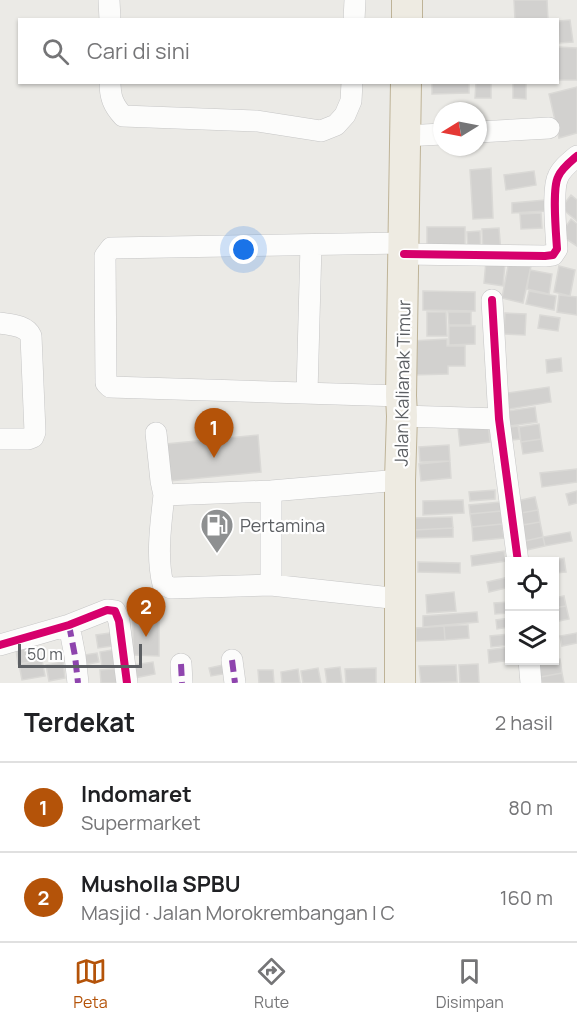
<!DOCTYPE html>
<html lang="id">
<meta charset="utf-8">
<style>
body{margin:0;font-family:Manrope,sans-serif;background:#f6f6f6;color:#202124}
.controls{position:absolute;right:18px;bottom:18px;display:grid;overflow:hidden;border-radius:0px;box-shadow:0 2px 4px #0004}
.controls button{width:54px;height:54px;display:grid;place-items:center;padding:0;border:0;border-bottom:2px solid #e0e0e0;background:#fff;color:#202124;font:30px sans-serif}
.compass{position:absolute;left:433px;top:102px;width:54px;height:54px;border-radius:50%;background:#fff;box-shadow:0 2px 4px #0004;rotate:260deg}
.scale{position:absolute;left:18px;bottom:15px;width:124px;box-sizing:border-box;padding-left:6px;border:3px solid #5c5f63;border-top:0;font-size:16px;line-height:21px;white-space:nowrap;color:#5c5f63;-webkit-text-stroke:4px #fff;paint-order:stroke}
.you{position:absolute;left:244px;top:250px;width:21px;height:21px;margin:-15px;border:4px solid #fff;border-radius:50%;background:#1a73e8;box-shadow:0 0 0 9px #1a73e833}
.badge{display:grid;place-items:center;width:39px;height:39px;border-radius:50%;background:#b45309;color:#fff;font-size:20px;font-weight:700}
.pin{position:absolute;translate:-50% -50px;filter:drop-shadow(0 2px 3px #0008)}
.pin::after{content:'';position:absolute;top:32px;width:21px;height:18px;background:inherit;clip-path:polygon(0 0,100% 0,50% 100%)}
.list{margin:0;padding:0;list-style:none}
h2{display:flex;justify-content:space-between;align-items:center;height:78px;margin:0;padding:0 24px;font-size:26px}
h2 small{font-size:20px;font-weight:400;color:#757577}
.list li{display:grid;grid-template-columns:39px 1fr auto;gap:18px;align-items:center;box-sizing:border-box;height:90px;padding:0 24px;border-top:2px solid #e0e0e0}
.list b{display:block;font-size:22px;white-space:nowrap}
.list p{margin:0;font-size:20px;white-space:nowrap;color:#757577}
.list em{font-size:20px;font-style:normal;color:#757577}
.icon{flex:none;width:33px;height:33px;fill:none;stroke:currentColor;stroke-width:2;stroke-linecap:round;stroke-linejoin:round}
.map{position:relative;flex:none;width:577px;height:683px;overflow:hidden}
.search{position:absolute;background:#fff;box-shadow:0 2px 4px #0004;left:18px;right:18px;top:18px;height:66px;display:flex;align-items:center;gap:15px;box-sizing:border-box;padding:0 21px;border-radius:0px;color:#757577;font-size:22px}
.sheet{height:258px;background:#fff}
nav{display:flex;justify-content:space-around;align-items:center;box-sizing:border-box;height:84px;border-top:2px solid #e0e0e0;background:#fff;font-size:16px;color:#757577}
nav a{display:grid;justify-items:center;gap:3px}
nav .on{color:#b45309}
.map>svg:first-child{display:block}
.building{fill:#d2d1cf;stroke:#dad9d6;stroke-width:1.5}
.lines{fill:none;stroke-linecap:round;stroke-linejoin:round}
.minor-casing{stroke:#c6c6c6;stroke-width:22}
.highway-casing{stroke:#beb397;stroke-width:32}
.minor{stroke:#fcfcfb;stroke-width:21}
.highway{stroke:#eeebe2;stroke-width:30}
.quiet{stroke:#8e44ad;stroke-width:6;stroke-dasharray:12 6;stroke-linecap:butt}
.cycleway-casing{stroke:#fff;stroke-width:11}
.cycleway{stroke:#d6006c;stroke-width:8}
.labels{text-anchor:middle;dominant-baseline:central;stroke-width:4.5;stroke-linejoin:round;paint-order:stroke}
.street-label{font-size:18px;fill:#5c5f63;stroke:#fff}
.poi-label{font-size:18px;fill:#5c5f63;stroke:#fff;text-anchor:start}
</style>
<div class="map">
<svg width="577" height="683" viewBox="0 0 577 683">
<rect width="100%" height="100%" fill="#ebeae6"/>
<path class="building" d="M514,0h33l1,20h-33z
M570,20l3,22 -14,1 -1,-22z
M558,47l19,1v32h-19z
M432,82h37v11l-37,1z
M476,82h15v16h-16z
M513,82h13v17l-13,-1z
M577,87v46l-18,5 -10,-44z
M491,168l2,50 -20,1 -3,-49z
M534,171l2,14 -30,5 -2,-15z
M571,195l6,5v21l-16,-13z
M545,200l1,11 -34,2v-10z
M541,213l1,15 -21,1 -1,-15z
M571,219l6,5v22l-17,-11z
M427,227h38v24h-38z
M499,228l2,25 -18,1 -1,-25z
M480,231l1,23h-13l-1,-22z
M486,261l19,2 -2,23 -19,-3z
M509,261l22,5 -8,37 -21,-5z
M559,266l16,4 -5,26 -16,-4z
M530,270l22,4 -3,20 -22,-5z
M423,291l52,1v19l-52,-1z
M529,291l27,5 -2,14 -28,-6z
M559,295l18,2v18l-20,-3z
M427,312h19l1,24h-20z
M448,312h23v13h-22z
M505,313l21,1 -1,21 -21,-1z
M540,315l20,3 -2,13 -20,-3z
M449,326h26v18l-26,1z
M447,339v7h18v20h-17v8l-36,1 -1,-34z
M561,358l1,13 -15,2 -1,-13z
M549,387l2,15 -47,8 -3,-16z
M535,407l2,15 -34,5 -2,-15z
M488,423l2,19 -30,4 -2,-19z
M539,424l2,15 -20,3 -2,-15z
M518,426l2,13 -16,2 -1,-13z
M258,435l3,37 -91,9 -4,-37z
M541,439l2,12 -20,3 -2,-12z
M449,445l1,16 -30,1 -1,-15z
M450,461l1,17 -30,3 -2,-17z
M577,469v13l-35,5 -2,-14z
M495,490v9l-25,2 -1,-9z
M577,491v12l-8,2 -3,-11z
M535,497l3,13 -23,4 -3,-12z
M463,500l1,13 -41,2v-14z
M500,502l1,9 -31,3 -1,-9z
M538,510l2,12 -23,4 -2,-12z
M501,511l1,13 -30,3 -2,-13z
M452,517l1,11 -39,2 -1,-12z
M540,522l3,15 -23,5 -3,-16z
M502,524l2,14 -31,3 -1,-14z
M453,528v9l-39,1v-8z
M570,532l2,9 -27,5 -2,-9z
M543,537l2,9 -23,5 -2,-9z
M504,551l2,10 -34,5 -1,-10z
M564,558l2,14 -12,1v-11h-13z
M418,562l42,1v10l-42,-1z
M509,577l1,10 -21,5 -2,-10z
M454,592l2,19 -29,2 -1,-18z
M564,596l2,10 -12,2v-10z
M510,602v11l-15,1 -1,-11z
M566,606l3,13 -15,3v-14z
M477,612l1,10 -55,5v-11z
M133,618h26v38l-26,-1z
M510,618v9l-13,2 -1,-9z
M468,625l1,13 -24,2 -1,-14z
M444,626l1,14 -29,1v-13z
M117,632l2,13 -21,3 -2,-13z
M577,633v10l-15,3 -2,-10z
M510,634v11l-19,2 -1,-11z
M35,647l2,14 -19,3 -2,-14z
M510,647v13h2l-23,3 -1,-13z
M117,649l3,15 -18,3 -2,-15z
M97,653l2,9 -20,4 -2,-10z
M560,659l2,14 -27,5 -3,-14z
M42,660l3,16 -23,4 -3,-16z
M63,662l2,16 -16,3 -3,-16z
M153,662l2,12 -26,5 -2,-13z
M228,664l1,9 -18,3 -2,-8z
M478,664l1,19h-19l-1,-18z
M456,665l1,17 -36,1 -2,-17z
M340,667l2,16h-15l-2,-14z
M125,668l1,15h-25l-1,-13z
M318,668l3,15h-18l-2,-12z
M376,668v15h-30l-1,-14z
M298,669l2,14h-18l-1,-11z
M258,670h15l1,13h-15z
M562,673l2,10h-28l-1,-5z"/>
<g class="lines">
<defs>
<path id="minor" d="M109,0l1,20
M354,20l1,-20
M110,82c0,15 3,23 13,34l134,5 64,10 15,-6 9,-10 6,-14 1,-19
M478,132l71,-4
M405,136l37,-2
M404,254l141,2 8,-1 4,-6c-1,-16 -5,-60 1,-72 3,-8 12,-15 19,-21
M492,300l7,119 19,143
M0,323c11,2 26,2 31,13l4,96 -2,5 -5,2h-28
M307,393l4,-148
M401,396l-291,-9 -4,-4 -1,-127 6,-8 292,-5
M402,416l97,3
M156,433l5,48 3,14 107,-4 129,-11
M164,495c-3,27 -8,62 -1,89l8,4 100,-3 129,14
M271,585v-94
M69,625l6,31 3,27
M0,645l69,-20 38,-15 8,1 4,10 8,62
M232,660l3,23
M529,660l2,23
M181,664l1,19"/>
<path id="highway" d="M407,20v-20
M400,683v-203l2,-64 -1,-20 5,-314"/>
</defs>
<use href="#minor" class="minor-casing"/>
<use href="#highway" class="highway-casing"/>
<use href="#minor" class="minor"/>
<use href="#highway" class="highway"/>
<path class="quiet" d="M69,625l6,31 3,27
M232,660l3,23
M181,664l1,19"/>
<defs>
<path id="cycleway" d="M404,254l141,2 8,-1 4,-6c-1,-16 -5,-60 1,-72 3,-8 12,-15 19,-21
M492,300l7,119 19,143
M0,645l69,-20 38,-15 8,1 4,10 8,62"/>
</defs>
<use href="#cycleway" class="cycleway-casing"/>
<use href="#cycleway" class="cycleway"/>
</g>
<defs>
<symbol id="fuel-pin" viewBox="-11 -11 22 30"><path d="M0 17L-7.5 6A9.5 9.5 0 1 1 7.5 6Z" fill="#8e9091" stroke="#fff"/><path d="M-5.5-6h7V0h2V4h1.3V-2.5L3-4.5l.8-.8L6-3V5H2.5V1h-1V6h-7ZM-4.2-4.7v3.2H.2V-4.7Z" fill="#fff"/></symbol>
</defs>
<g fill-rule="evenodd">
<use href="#fuel-pin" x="198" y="506" width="38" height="52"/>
</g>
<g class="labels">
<g class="street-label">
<text transform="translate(402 383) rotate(-89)">Jalan Kalianak Timur</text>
</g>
<g class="poi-label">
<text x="240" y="525">Pertamina</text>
</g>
</g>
</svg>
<div class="controls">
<button><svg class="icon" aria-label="locate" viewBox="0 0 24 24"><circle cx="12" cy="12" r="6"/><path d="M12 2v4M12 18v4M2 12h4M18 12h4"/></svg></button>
<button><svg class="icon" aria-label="layers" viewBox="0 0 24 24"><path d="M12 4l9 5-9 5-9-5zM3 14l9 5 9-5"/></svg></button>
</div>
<svg class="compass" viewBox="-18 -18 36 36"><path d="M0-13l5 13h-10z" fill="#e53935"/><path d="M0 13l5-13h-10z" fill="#757577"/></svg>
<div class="scale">50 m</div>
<div class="you"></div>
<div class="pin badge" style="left:214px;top:458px">1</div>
<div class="pin badge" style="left:146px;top:637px">2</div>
<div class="search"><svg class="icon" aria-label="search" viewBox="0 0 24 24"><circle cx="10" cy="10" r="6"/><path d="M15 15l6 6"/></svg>Cari di sini</div>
</div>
<section class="sheet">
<h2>Terdekat<small>2 hasil</small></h2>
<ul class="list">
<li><span class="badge">1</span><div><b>Indomaret</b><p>Supermarket</p></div><em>80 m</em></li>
<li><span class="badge">2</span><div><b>Musholla SPBU</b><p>Masjid · Jalan Morokrembangan I C</p></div><em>160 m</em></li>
</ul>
</section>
<nav>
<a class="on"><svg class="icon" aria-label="map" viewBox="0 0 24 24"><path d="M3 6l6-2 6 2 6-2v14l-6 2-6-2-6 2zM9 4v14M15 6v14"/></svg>Peta</a>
<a><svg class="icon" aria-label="directions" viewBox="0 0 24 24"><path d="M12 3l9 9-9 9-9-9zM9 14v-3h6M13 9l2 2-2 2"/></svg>Rute</a>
<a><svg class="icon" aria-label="saved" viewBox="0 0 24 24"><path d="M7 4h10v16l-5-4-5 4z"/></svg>Disimpan</a>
</nav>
